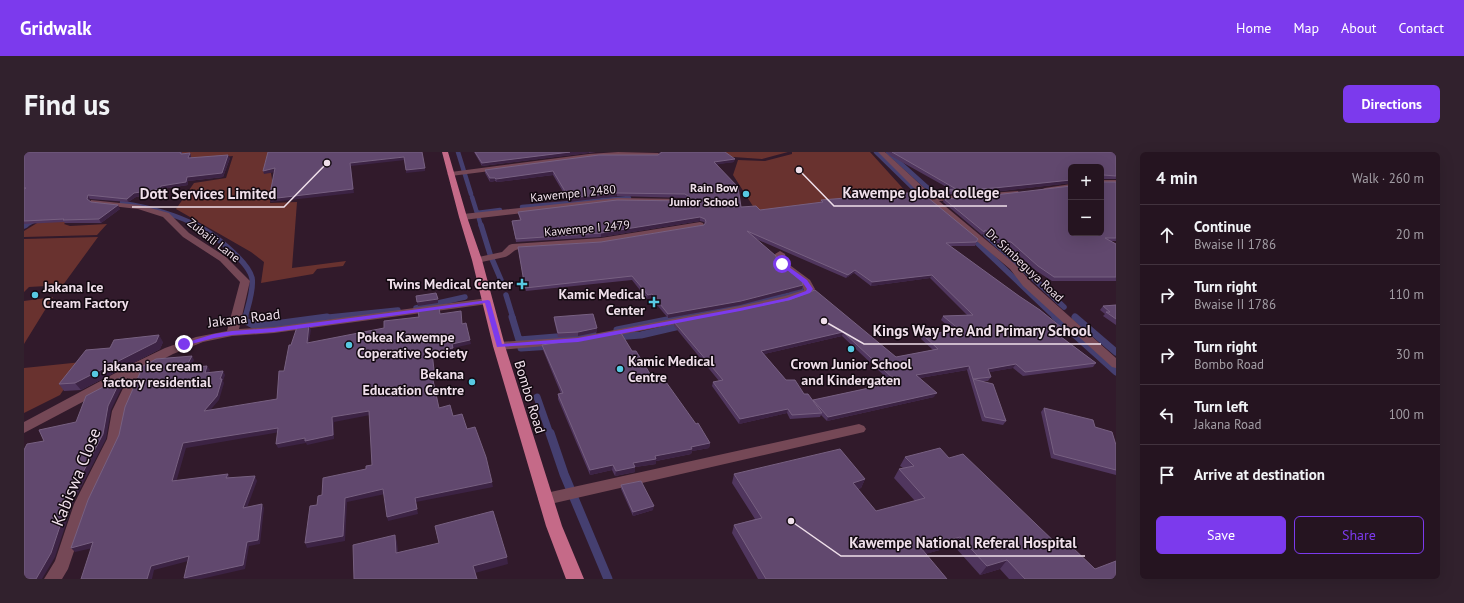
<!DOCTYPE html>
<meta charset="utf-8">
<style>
body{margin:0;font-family:"PT Sans",sans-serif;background:#31212d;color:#f1f3f6}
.controls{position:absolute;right:12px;top:12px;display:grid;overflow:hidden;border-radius:6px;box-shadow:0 4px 16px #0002}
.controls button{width:36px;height:36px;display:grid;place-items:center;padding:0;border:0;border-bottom:1px solid #42333e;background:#251420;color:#f1f3f6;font:20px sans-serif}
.stop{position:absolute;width:12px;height:12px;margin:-9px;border:3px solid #7c3aed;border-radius:50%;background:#fff}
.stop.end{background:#7c3aed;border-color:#fff;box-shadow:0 1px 4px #0008}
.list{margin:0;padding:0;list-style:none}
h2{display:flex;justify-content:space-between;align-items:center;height:52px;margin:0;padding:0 16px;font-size:17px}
h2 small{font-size:13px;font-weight:400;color:#a39ea5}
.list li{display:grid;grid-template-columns:26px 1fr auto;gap:12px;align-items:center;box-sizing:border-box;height:60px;padding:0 16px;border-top:1px solid #42333e}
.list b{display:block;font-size:15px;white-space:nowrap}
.list p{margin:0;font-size:13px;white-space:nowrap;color:#a39ea5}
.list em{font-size:13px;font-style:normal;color:#a39ea5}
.actions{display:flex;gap:8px;padding:12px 16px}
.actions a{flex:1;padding:9px 0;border:1px solid #7c3aed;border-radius:6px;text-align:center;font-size:14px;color:#7c3aed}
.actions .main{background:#7c3aed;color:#fff}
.icon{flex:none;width:22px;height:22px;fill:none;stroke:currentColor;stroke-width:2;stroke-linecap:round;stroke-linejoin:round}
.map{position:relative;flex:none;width:1092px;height:427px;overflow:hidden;border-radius:6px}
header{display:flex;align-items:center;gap:24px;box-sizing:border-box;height:56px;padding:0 20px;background:#7c3aed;color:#fff}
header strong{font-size:19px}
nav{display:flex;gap:22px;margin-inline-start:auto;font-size:14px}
.intro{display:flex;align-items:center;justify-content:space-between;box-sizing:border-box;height:96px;padding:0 24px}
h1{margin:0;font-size:28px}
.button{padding:10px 18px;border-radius:6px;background:#7c3aed;color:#fff;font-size:14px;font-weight:700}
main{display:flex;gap:24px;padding:0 24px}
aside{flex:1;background:#251420;border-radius:6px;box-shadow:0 4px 16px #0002}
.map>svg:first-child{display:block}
.green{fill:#69322f}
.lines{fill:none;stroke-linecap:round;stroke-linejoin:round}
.stream-far3{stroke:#453f70;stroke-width:4.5}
.stream-far2{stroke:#453f70;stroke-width:5.5}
.stream-far1{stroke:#453f70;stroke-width:7}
.stream{stroke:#453f70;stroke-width:9}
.street{fill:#754856;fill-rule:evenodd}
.primary{fill:#c56a88;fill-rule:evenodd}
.wall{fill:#50365e;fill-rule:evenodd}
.shaded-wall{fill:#3c2344}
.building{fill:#61486e;stroke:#776081}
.route{fill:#7c3aed}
.poi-dot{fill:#57c9e2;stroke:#120910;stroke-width:1.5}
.labels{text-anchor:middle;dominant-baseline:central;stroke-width:3;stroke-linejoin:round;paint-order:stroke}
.far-poi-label{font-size:12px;font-weight:bold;fill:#efdfea;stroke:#120910;text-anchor:end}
.far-street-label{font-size:12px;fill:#efdfea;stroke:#120910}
.poi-label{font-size:14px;font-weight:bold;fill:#efdfea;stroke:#120910;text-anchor:start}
.street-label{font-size:14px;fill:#efdfea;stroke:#120910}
.near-street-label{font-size:17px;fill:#efdfea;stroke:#120910}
.leader{fill:none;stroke:#efdfea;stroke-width:1.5}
.callout-dot{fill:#efdfea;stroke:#120910;stroke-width:1.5}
.callout-label{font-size:15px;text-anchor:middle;font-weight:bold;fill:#efdfea;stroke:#120910;stroke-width:3;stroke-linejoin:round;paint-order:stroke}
</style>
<header>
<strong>Gridwalk</strong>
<nav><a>Home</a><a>Map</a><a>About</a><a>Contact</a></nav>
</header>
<div class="intro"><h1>Find us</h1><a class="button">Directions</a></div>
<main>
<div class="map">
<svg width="1092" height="427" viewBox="0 0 1092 427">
<rect width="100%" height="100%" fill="#311a2b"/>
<path class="green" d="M107,0h161l-23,9 4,24 -3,18 27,-1 -5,66 54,-7 -3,5 -26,3 -4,5 -52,9 3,-21 -13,-10 -75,-43 18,-26 32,-5 7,-22 -39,4z
M694,0h70l-26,7 -43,-3z
M768,0h78l38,42 -150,20 -25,-39 5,-15 27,1 27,-7z
M56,55l-16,17 6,2 37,-2 -10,11 -73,2v-6l36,-22z
M74,85l-35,48 -34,2 -5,5v-53z
M29,145l-29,47v-43z
M58,210l-22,33 -36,18v-45z"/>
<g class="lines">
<path class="stream-far3" d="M434,0l13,42
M852,0l41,40
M864,0l51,46
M100,41l-2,10c27,4 51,10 76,23
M448,45l5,16 23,-3
M498,55l107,-9
M455,67l2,7
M0,74l11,-6"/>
<path class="stream-far2" d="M172,73c15,7 52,36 56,53 2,12 -4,28 -7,40
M457,73l9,29
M0,74l2,-1
M962,83l44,40
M946,84l86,82
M468,107l9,21
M1010,127l30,28
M482,143l7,23
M392,156l49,-11
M296,166l78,-8
M653,166l113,-23 11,-6 -1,-6"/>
<path class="stream-far1" d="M221,165l-1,3 9,5h14l60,-8
M488,165l7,23 74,-6
M1031,165l61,55
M1051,165l41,35
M593,178l65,-13
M590,185l27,-2 43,-10
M497,196l31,-2
M513,245l13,37"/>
<path class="stream" d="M526,281l14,41 44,105"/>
<path class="street" d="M594,0l40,1 3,2 -3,2h-59l-148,19 -4,-2 4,-2 138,-18z
M854,0h7l49,45 84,-6 1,2 -4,2 -76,6 77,64 15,17 85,76v10l-4,-1 -89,-81 -13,-17 -94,-79z
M1077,28h15v4h-15z
M1047,32v4l-26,4 -4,-2 4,-2z
M593,46l68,1 4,2 -4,2 -68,-1 -154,18 -4,-3 4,-3z
M67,48l48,5 30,8 20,20 37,24 24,24 -11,48 35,-2 214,-29 5,3 -5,3 -214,29 -42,3 -29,6 -30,12 -29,15 -18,42 -5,28 -31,65 -22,65 -6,10h-18l11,-18 19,-57 33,-65 5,-28 16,-33 -104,55v-11l112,-60 29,-14 31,-11 31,-6 13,-49 -20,-21 -37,-24 -20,-20 -25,-8 -44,-5 -4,-2z
M676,70l3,1 1,2 -1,2 -102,17 -82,5c-6,1 -8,6 -14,8l-28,6 -5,-3 2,-2 28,-6 7,-7 3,-1 89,-6z
M756,99l5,3 2,9 23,17 5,9 -3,5 -24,8 -210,41 -79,7 -4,-1 -2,-3 2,-3 4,-1 79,-5 162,-31 45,-10 19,-6 -2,-6 -25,-20 -2,-10z
M835,272l5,2 2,3 -2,3 -318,73 -5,-2 -3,-4 3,-4 5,-2z"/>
<path class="primary" d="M418,0h6l19,65 15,43 23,86 57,180 22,53h-18l-20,-53 -53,-180 -21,-86 -13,-43z"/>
</g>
<path class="wall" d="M0,0h158v2l8,-1 1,4v1h39l-7,19 -35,4v4l-26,4v3l-26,5 -8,5 -38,-3 -1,2 2,1 29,7 -19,14h-36l-1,-1 -40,2z
M450,0h122l-114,14z
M635,0h66l9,10 -17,2 24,43 19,3 60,-7 1,-3 157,39 -3,7h-25l111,81 -2,4h-5l42,32 -3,4 -70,9 -10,-8 -24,4 2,5 -3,4h-5l23,40 -3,4 -21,-4 -15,-51 -47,8 14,19 -107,24 -6,-6 -1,2 -30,2 -3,-6 -48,11 -27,-38 1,-4 6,-1 -45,-55v-4l115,-22 107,57 37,-7 -12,-11 2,-4 31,-4 -13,-11 2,-4 24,-1 -37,-37 -59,8 -17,-13 -8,5 -90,-39 21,22 26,24 -1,4 -62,16 -72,13 -17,-20 -4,1 -15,-19 -106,11 -8,-44 83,-5 103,-17 1,-1 -1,-2 -4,-1 -99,16 -85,5 -4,-21 8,-1 -2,-8 167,-11 3,-1 -3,-2 -68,-2 -48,6 -16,-27 -56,7 -2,-1 -5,1 -5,-9v-3l173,-15 3,-2zM818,184l50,47 -79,17 -9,-6 -18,-14 -22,-26z
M863,0h229v27h-14l-1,2 2,1h13v59h-5l5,3v37h-64l-17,-11 -26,-24 -10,-1 -16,-11 -1,1 -39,-33 1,-3 157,34 -30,-66v16l-78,9 -58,3 -2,-1 1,-3 16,-2 -59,-33z
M1092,153v20l-13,-9 2,-2 -5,-4 3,-4z
M530,165l43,11v4l-19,4 -20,1 -4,-17z
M139,190l-3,7 -79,41 -17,1 -5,-7z
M518,193l90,6 20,26 58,66 -1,5 -17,3 -1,3 -35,7v3l-21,3v5l-20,4 -3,-6 -22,5 -32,-76v-5h3l-18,-44z
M1020,256l72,37v30l-65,-17 -10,-46z
M881,305l44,1 112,90 34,21 21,10h-107l-9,-10 -20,6 -26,-29 -29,8 22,25h-189l-26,-46 2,-8 21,-6 -23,-36 2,-9 131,5 -4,9 -3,1 18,22 39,-10 -21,-23 5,-9 4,-1 -3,-2z
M597,333l32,25 -20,6 -12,-27z"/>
<path class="shaded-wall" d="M546,0h19v1l-107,13v-3z
M166,1l1,4 -2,5 -1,-4z
M204,3l2,3 -7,19 -35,4v4l-26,4v3l-26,5 -8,5 -1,-3 7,-6 53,-16z
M380,5l1,3 -54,6 3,27 -83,9 -2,-3 81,-36z
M711,7l-1,3 -20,3v-3z
M251,16l1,4 -12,2 -1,-3z
M401,16v3l-19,2v-3z
M529,19v4l-56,7 -1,-3z
M466,26h5v3l-5,1z
M1047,28v3l-78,9 1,-4z
M593,41v3l-48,6v-4z
M64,43l2,4 -1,3 -2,-3z
M94,53l2,4 -19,14 -2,-4z
M676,65v4l-99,16v-4z
M831,118l-1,3 -8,5 2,-3z
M908,123l-2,3 -59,8 1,-4z
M779,133l-1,4 -62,16 -72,13v-4z
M628,142l-1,4 -4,1 1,-4z
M414,147v4l-20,3 -1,-4z
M285,173l2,5 -3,17 -1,-4z
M573,176v4l-19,4v-4z
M819,180l-1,4 -82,19 1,-4z
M135,183l4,7 -3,7 -79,41 -6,-7z
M446,188l1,4 -18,4 -1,-4z
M429,196l1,4 -21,4 1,19h-2l-1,-4 1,-19z
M168,204l2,4 -5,9 -2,-4z
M992,212l-3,4 -28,5 3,-4z
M183,214l3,4 -3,7 -2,-4z
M945,214l-2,4 -53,9 2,-4z
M199,219l2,4 -2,6 1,2 -5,17 -13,15 -2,-4 16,-32z
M98,225l3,4 -14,29 -5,29 -33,64 -18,54 -13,22h-6l72,-173z
M913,241l-3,4 -107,24 1,-4z
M764,257l-1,4 -48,11 1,-5z
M345,259l1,4 -36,7v17l-27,6 -1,-2 -28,5 -2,-4 29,-6 27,-21z
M254,276l2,4 -94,16 -11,38 -3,-5 11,-38z
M686,291l-1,5 -17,3 -1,3 -35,7v3l-21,3v5l-20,4 1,-5 17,-8 22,-7 36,-9z
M589,313l-1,5 -22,5v-5z
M204,322l2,4h-4z
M231,324l2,5 -12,32 -2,-5z
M841,327l-4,9 -12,3 4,-8z
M468,330l1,5 -77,15 2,12 -30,7 -1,-4 28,-19z
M359,337l2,5 -38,8 -2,39 -38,7 -2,-5 40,-45z
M238,352l2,4 -4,36 -11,2 -4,23 -44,10h-16l-1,-1 63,-36z
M630,354l-1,4 -20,6v-4z
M371,383l2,7 2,18 -3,-7z
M936,385l-6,9 -39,11 6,-9z
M69,390l4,5 -22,5 -4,-4z
M165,404l3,4 -38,10 -2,9h-5l4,-13z
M483,405l1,7 -33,9 -2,-7z
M983,408l-7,9 -20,6 7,-9z"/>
<path class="building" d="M0,0h156l1,2 9,-1 -2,5 40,-3 -6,18 -35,4 -1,5 -25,4 -1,3 -26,4 -7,6 -39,-4 -1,4 4,3 27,3 -19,14 -36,1 1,-1 -40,2v-32l2,-1h-2z
M244,0h154l3,16 -19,2 -2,-13 -54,6 3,26 -84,10 6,-31 -12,3z
M451,0h95l-88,11z
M638,0h63l10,7 -21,3 24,25 3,20 15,-1 4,4 63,-8 -2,-2 100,-8 57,47 -2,3 -30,1 73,53 21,14 21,17 -12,1 47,35 -71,9 -9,-8 -28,5 3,8 -18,2 -4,-13 -53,9 21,18 -109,24 -15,-17 84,-18 -54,-50 -82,19 25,29h9l9,14h4l14,19 -30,2 -4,-6 -48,10 -27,-37 10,-2 -49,-58 115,-22 26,-10 81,67 42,-8 -15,-14 37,-5 -17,-14 30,-1 -41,-40 -60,7 -17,-12 -7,5 -101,-44 29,25 1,5 25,20 1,4 -62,16 -73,13 -16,-20 -4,1 -16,-19 -107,12 -7,-41 83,-5 103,-17 2,-3 -1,-3 -5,-2 -99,16 -85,6 -4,-18 9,-1 -3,-8 99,-12 68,1 6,-3 -6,-4 -68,-1 -48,5 -16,-27 -57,8 -1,-1h-5l-5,-8 114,-15h59z
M868,0h224v24l-13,-1 -2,6 2,1h13v56h-11l11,6v33h-62l-16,-11 -27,-24 -10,-1 -16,-11 -1,2 -40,-33 51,-4 76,-9v47h30v-66h-30v13l-77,8 -58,4 -2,-1 22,-2z
M412,141l2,6 -21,3 -1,-6z
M1092,153v14l-10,-7h4l-7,-6z
M415,156l1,6 21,-3 1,13 4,-1 4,17 -18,4 1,4 -21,4 2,18 -3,1 8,37 11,-3 3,11 9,-2 5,15 8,-2 11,30 6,25 -77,16 2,11 -30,8 -4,-28 -38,9 -2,38 -38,7 5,-37 7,-1 1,-9 4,-1 1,-17 43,-9v-3l6,-1 -3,-54 -37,6 1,18 -28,6v-3l-29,6 2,-16 -95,15 -11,38 56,-7 -2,4 29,-2 -12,32 19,-4 -4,36 -11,2 -4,23 -59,13 5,-22 -38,10 -4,13h-66l12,-37 -22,6 17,-48 31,-65 6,-28 18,-41 13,-7 36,-3 -5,9 11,-1 -2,3 11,-1 -2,7 18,-2 -3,8h2l-5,17 -13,15 73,-12 2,-28h5l5,-26h2l6,-18 12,-2 -2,18 77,-15v-7l35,-4 -1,-6z
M569,162l4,14 -19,4 -20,1 -4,-16z
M597,181l11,18h4l16,26 9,-2 35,49 2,-1 12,20 -19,4 1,2 -37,7 1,3 -23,4 2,4 -19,4 -3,-6 -23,5 -32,-76 5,-1 -21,-48z
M135,183l-3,7 -81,41 -16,1 27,-34 24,-2 4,-8z
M98,225l-14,29 -5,28 -34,65 -18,54 -15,26h-12v-129l3,-6 17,-3 -5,-11 37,-8 10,-26z
M949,227l20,5 13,37 -21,-4z
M1020,256l49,12 2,7 17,5 4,13v25l-62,-16z
M916,296l9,10 14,-4 98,94 9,-3 25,24 21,-8v18h-91l-18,-19 -20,6 -27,-29 -39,11 26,31h-181l-32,-54 28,-7 -28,-44 106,-25 25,30 -12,4 23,28 49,-13 -26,-29 15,-3 -9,-9z
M617,329l13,25 -21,6 -12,-27z
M469,359l14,46 -34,9 4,13h-123l-1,-34 42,-10 1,18 43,-10 -4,-17z"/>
<path class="route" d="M758,110l25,18 6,9 -3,4 -20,7 -50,11 -162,31 -81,5 -12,-44 -211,29 -42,3 -18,3 -30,8 -3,-2 33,-10 18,-3 42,-3 214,-28 2,1 12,43 76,-6 162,-30 47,-10 19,-7 1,-2 -4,-6 -22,-18 -1,-1z"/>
<g class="poi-dot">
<circle cx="722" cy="42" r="4"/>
<path d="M496 126h4v4h4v4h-4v4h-4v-4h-4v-4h4z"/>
<circle cx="11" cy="143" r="4"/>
<path d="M628 144h4v4h4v4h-4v4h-4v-4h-4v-4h4z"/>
<circle cx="325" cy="193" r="4"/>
<circle cx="827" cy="197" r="4"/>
<circle cx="596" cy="217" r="4"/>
<circle cx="71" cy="222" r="4"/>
<circle cx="448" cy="230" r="4"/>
</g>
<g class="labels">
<g class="far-poi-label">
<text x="714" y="35">Rain Bow<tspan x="714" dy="14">Junior School</tspan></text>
</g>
<g class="far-street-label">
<text transform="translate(549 41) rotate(-6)">Kawempe I 2480</text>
<text transform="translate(563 76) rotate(-5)">Kawempe I 2479</text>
<text transform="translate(190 88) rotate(38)">Zubaili Lane</text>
<text transform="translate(1001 113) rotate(43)">Dr. Simbeguya Road</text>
</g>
<g class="poi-label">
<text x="489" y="132" text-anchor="end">Twins Medical Center</text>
<text x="19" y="135">Jakana Ice<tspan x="19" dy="16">Cream Factory</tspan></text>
<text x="621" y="142" text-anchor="end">Kamic Medical<tspan x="621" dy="16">Center</tspan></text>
<text x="333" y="185">Pokea Kawempe<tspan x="333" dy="16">Coperative Society</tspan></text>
<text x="604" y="209">Kamic Medical<tspan x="604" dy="16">Centre</tspan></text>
<text x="827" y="212" text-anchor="middle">Crown Junior School<tspan x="827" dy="16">and Kindergaten</tspan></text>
<text x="79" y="214">jakana ice cream<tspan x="79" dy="16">factory residential</tspan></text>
<text x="440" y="222" text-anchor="end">Bekana<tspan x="440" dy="16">Education Centre</tspan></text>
</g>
<g class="street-label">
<text transform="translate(220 166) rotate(-7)">Jakana Road</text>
<text transform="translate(506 245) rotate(73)">Bombo Road</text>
</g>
<g class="near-street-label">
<text transform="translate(52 325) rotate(-68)">Kabiswa Close</text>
</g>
</g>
<path class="leader" d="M775 18L810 54H983M303 11L260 55H108M800 169L840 192H1077M767 369L817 404H1061"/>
<g class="callout-dot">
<circle cx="775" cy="18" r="4"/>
<circle cx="303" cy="11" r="4"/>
<circle cx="800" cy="169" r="4"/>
<circle cx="767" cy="369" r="4"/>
</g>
<g class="callout-label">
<text x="897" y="46">Kawempe global college</text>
<text x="184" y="47">Dott Services Limited</text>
<text x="958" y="184">Kings Way Pre And Primary School</text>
<text x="939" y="396">Kawempe National Referal Hospital</text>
</g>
</svg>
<div class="controls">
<button>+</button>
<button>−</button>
</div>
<div class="stop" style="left:758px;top:112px"></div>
<div class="stop end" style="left:160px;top:192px"></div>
</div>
<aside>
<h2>4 min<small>Walk · 260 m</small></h2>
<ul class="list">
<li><svg class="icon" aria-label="ahead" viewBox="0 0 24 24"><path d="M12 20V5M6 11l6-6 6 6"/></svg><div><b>Continue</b><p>Bwaise II 1786</p></div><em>20 m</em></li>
<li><svg class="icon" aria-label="right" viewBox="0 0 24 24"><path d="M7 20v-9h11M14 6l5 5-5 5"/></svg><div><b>Turn right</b><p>Bwaise II 1786</p></div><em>110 m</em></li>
<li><svg class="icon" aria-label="right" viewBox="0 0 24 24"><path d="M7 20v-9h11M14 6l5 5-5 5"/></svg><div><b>Turn right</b><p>Bombo Road</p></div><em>30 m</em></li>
<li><svg class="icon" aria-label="left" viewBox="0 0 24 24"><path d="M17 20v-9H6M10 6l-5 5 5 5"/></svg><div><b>Turn left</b><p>Jakana Road</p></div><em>100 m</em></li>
<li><svg class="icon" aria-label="arrive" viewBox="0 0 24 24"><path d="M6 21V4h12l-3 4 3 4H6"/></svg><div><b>Arrive at destination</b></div></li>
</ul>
<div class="actions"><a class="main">Save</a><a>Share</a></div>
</aside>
</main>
